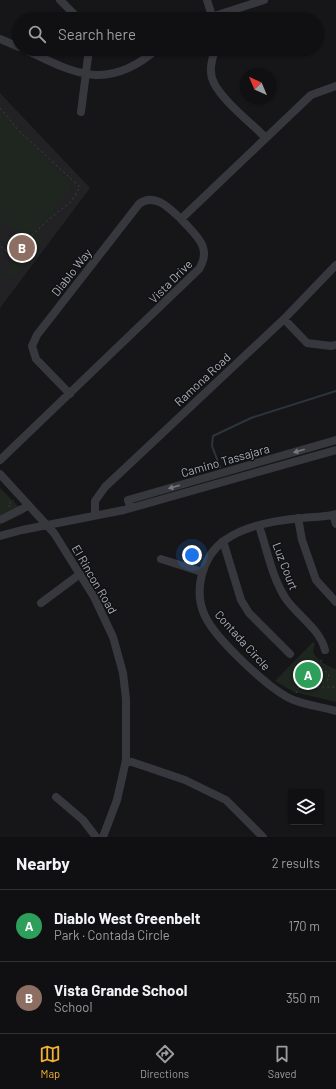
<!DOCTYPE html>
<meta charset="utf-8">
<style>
body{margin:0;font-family:Barlow,sans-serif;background:#19191b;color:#f1f3f6}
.controls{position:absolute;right:12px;bottom:12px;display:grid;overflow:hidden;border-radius:4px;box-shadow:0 1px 3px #0004}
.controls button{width:36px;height:36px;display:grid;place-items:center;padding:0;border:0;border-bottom:1px solid #303032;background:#101012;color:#f1f3f6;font:20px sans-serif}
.compass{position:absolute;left:240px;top:68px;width:36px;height:36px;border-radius:50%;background:#101012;box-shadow:0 1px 3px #0004;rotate:316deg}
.you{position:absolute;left:192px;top:555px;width:14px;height:14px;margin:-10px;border:3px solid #fff;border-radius:50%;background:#1a73e8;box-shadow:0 0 0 6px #1a73e833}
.badge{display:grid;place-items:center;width:26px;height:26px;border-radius:50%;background:#f2b134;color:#fff;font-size:13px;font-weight:700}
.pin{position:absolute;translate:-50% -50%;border:2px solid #fff;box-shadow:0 1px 4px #0006}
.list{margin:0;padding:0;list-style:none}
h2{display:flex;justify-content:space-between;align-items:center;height:52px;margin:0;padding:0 16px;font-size:17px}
h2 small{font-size:13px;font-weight:400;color:#9c9d9f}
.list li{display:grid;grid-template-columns:26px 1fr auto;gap:12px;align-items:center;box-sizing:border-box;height:72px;padding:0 16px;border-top:1px solid #303032}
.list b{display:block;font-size:15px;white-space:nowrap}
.list p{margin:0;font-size:13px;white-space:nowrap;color:#9c9d9f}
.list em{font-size:13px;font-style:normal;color:#9c9d9f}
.icon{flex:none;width:22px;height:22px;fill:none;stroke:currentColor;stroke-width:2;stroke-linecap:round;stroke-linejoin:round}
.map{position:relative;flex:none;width:336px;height:837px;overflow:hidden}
.search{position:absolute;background:#101012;box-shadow:0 1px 3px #0004;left:12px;right:12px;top:12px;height:44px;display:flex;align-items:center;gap:10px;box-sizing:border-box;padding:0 14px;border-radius:22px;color:#9c9d9f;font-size:15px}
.sheet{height:196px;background:#101012}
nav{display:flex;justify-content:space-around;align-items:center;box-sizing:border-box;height:56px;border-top:1px solid #303032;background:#101012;font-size:11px;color:#9c9d9f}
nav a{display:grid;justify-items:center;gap:2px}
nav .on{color:#f2b134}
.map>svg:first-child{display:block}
.built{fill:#222225}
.green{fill:#1e261f}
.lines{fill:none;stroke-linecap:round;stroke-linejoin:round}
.stream{stroke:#2c353c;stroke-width:2}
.path{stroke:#3d3f44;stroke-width:1;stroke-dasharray:2 3;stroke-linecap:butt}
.minor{stroke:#37383d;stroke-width:8}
.oneway{fill:#757881}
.labels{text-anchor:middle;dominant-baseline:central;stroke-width:3;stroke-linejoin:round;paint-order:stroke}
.street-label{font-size:12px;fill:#a8adb8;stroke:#111113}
</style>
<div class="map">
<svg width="336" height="837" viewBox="0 0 336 837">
<rect width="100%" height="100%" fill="#161618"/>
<path class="built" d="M0,93l90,95 -90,120z"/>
<path class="green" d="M0,111l49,51 -1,2c10,8 25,14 22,29l-42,45 -28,-18z
M33,234l10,8 -22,28 -9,6 -8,-2z
M0,488l25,25 -25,12z
M313,642l2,2 -2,7c2,8 15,16 23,18v33l-42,-10 -19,-11z"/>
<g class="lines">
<path class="stream" d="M220,467l-8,-21 1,-10 38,-18 85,-27"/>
<path class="path" d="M0,108l19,23 61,56 -9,15 -21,16 -20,19 -14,20 -16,-11
M10,507l-2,-3 6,-4
M314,688l15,-9 -1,-6 -9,-6 3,-9
M296,693l3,-6h37"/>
<path class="minor" d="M60,0l19,19
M207,0l6,19
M205,19l59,-19
M0,39l19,8
M24,49c51,25 84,43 133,0
M215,49c-3,11 -7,23 -1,34 8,17 37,40 52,55
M81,112l8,-63
M284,319l23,24 24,3 5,-1
M70,394l-34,-35 -4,-13 5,-11 102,-131c16,-12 31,5 42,15
M0,460l199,-191c14,-22 -4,-34 -18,-50l130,-124 25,-9
M0,474l54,59 40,64 19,40 10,36 3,26v61l-9,40 -14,37
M131,508l-3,-8 208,-60
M336,514c-10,3 -22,3 -33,4 -26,2 -57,7 -78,22 -23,16 -32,51 -20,76 10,22 60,69 82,81 14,8 33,9 49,14
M95,515v-14l10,-14 179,-168 52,-54
M333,515l3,9
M298,518l4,22 14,40 20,22
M2,519l26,-13
M259,526c8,23 13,52 27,73 12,17 34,30 39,51
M0,536l22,-6 102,-20 212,-60
M223,541l18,59 8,13 41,41
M161,559l41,13
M41,603l39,-29
M126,760l59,20 41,20 37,37
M56,797l27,23 13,17"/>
</g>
<defs><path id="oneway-solid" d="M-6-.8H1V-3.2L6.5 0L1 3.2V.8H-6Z"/></defs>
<g class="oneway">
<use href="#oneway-solid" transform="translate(299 451) rotate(164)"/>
<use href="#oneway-solid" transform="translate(174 487) rotate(164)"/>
</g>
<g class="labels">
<g class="street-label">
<text transform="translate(71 272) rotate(-52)">Diablo Way</text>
<text transform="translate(170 281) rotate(-45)">Vista Drive</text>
<text transform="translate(202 379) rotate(-43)">Ramona Road</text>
<text transform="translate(225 460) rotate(-16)">Camino Tassajara</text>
<text transform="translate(286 566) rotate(69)">Luz Court</text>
<text transform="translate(95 579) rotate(60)">El Rincon Road</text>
<text transform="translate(243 640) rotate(48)">Contada Circle</text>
</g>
</g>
</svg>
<div class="controls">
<button><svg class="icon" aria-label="layers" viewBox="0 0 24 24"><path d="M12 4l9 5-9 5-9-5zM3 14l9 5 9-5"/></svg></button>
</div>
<svg class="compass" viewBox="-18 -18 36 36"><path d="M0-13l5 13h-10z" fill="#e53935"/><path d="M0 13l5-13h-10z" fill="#9c9d9f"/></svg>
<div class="you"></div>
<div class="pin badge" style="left:308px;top:675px;background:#2e9e5b">A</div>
<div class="pin badge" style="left:22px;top:248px;background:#8d6e63">B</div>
<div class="search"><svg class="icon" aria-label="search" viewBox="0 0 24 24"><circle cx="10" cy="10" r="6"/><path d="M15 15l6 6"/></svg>Search here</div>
</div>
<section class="sheet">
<h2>Nearby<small>2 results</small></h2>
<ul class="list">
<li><span class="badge" style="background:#2e9e5b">A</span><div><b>Diablo West Greenbelt</b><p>Park · Contada Circle</p></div><em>170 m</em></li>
<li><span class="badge" style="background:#8d6e63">B</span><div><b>Vista Grande School</b><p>School</p></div><em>350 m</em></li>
</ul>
</section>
<nav>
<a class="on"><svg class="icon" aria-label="map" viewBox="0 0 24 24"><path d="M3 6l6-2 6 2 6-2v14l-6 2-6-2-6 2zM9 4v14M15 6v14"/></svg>Map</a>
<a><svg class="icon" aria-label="directions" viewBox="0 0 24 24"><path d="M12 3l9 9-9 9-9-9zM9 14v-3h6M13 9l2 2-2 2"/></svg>Directions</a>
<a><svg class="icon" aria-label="saved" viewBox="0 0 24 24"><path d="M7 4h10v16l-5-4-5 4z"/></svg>Saved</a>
</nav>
